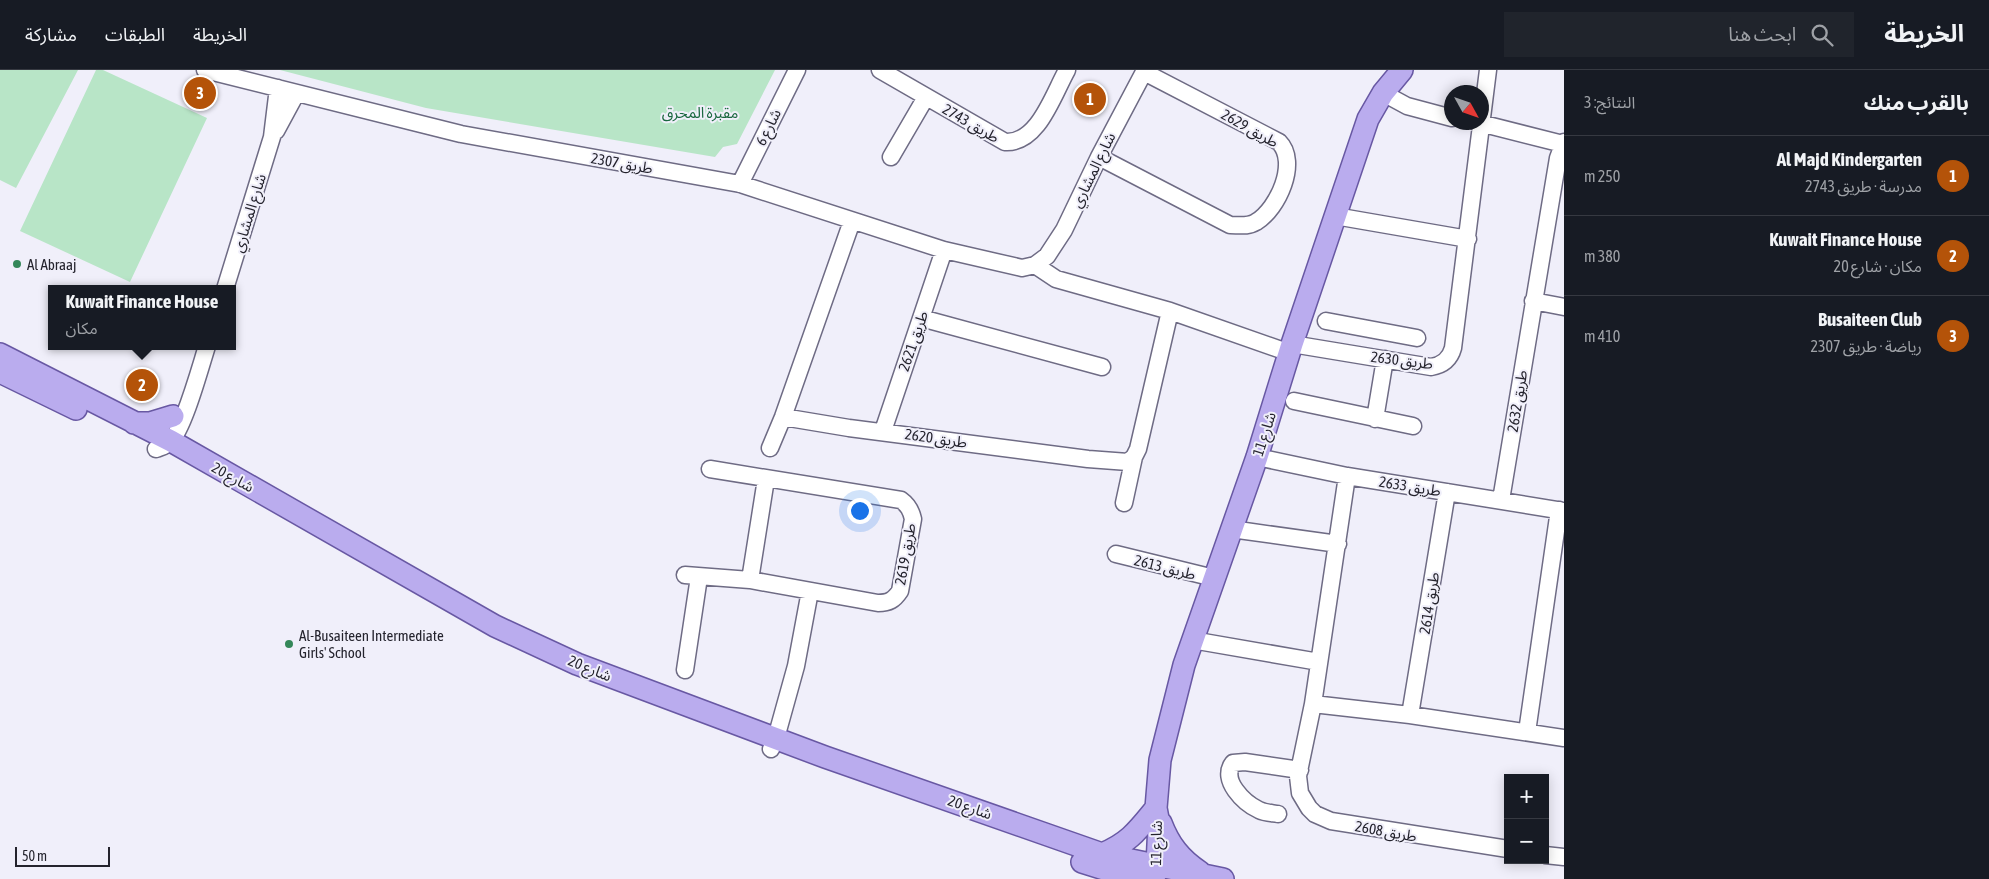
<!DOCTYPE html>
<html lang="ar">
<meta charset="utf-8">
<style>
body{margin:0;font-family:"Asap Condensed","Noto Sans Arabic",sans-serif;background:#20242c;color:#f1f3f6;direction:rtl}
.controls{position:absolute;right:15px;bottom:15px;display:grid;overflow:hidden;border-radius:0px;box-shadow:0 2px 12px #0003}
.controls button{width:45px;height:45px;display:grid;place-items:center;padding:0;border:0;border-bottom:1px solid #363941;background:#171b24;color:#f1f3f6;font:25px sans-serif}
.compass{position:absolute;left:1444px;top:15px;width:45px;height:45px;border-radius:50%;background:#171b24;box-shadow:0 2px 12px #0003;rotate:130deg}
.scale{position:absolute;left:15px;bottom:12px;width:95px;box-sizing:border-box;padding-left:5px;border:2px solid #24232d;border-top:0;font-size:14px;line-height:18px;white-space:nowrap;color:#24232d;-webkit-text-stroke:4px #f0effa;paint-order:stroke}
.you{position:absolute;left:859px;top:440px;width:18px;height:18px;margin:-12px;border:4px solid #fff;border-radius:50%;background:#1a73e8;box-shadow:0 0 0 8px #1a73e833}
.badge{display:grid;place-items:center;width:32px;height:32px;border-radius:50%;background:#b45309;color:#fff;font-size:16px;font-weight:700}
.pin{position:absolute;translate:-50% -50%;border:2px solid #fff;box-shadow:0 1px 5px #0006}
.popup{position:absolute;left:48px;top:215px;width:188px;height:65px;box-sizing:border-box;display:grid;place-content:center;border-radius:0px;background:#171b24;filter:drop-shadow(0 1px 4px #0005);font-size:16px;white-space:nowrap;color:#9ea1a6}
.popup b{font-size:19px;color:#f1f3f6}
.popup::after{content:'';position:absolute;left:50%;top:100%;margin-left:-10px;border:10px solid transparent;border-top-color:#171b24}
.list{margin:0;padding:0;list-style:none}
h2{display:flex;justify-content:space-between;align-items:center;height:65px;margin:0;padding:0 20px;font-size:21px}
h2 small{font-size:16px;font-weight:400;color:#9ea1a6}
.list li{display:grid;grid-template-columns:32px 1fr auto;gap:15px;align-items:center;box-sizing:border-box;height:80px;padding:0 20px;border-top:1px solid #363941}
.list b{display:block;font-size:19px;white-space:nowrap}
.list p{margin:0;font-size:16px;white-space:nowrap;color:#9ea1a6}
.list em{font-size:16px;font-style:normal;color:#9ea1a6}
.icon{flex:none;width:28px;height:28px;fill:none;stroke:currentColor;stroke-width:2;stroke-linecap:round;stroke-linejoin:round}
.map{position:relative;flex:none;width:1564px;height:809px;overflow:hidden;direction:ltr}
header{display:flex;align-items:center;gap:30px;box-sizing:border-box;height:70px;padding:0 25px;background:#171b24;border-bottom:1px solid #363941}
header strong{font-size:24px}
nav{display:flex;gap:28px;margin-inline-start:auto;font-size:18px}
.search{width:350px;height:45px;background:#20242c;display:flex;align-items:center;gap:12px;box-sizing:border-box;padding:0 18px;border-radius:0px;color:#9ea1a6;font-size:19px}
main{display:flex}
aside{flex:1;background:#171b24}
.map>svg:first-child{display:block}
.green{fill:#b8e5c7}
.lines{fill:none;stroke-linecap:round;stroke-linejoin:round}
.minor-casing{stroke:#6e6b84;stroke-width:19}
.major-casing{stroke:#6858a3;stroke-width:24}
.minor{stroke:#fff;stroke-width:16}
.major{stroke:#baacee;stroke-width:21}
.poi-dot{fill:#348759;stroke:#f0effa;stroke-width:2}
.labels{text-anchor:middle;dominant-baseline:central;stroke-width:4;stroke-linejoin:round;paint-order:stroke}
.park-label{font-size:15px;fill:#1a683f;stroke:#f0effa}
.street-label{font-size:15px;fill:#24232d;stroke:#f0effa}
.poi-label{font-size:15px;fill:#24232d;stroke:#f0effa;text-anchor:start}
</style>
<header>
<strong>الخريطة</strong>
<div class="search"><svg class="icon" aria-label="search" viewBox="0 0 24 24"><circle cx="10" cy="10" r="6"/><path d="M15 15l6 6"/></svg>ابحث هنا</div>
<nav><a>الخريطة</a><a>الطبقات</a><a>مشاركة</a></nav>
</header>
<main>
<aside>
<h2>بالقرب منك<small>النتائج: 3</small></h2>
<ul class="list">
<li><span class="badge">1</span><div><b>Al Majd Kindergarten</b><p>مدرسة · طريق 2743</p></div><em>250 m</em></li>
<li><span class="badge">2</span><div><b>Kuwait Finance House</b><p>مكان · شارع 20</p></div><em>380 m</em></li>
<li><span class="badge">3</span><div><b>Busaiteen Club</b><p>رياضة · طريق 2307</p></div><em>410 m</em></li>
</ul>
</aside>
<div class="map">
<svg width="1564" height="809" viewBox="0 0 1564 809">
<rect width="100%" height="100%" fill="#f0effa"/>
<path class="green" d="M0,0h78l-62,118 -16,-8z
M96,0h7l104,48 -77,164 -110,-51z
M280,0h495l-38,74 -14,3 -8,10 -289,-49z"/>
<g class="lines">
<defs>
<path id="minor" d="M205,0l256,64 279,50 204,66 78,18 13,-3 12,-9 17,-26 35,-73 46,-87
M880,0l125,72c33,2 48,-47 62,-72
M1383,23l24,13 45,12
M1476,52l87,22
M276,61l20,-37
M891,87l35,-60
M1099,87l131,68c9,0 18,2 26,-3 22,-13 43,-60 23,-80l-135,-70
M740,114l57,-114
M1335,146l133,23
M1035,195l21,14 114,32 120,42
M225,219l47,-152 6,-49
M1533,231l31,6
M921,248l181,49
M1326,251l91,17
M1292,274l139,23c12,-2 19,-8 22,-19l35,-278
M1294,331l119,25
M783,347l66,11 239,31 40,3 6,-5 4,-8 32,-138
M1375,349l10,-60
M883,361l61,-181
M770,378l13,-31 69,-196
M156,379c5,-2 10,-3 14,-7 14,-14 30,-74 37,-96
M1257,387l90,19 217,35
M1347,406l-34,228 -15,72 2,17 9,15 6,6 16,7 177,28
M1501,430l57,-342 6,-16
M1124,433l10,-46
M1231,459l107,15
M1116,484l98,24
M685,505l65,5 128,23c11,0 16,-3 22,-12l13,-72c-2,-9 -5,-14 -12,-19l-191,-31
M750,510l16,-101
M1192,570l127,22
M685,600l14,-93
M1313,634l97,11 154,23
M1410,645l37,-223
M1527,662l32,-222
M771,679l5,-11 20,-72 14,-75
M1278,744c-6,-1 -13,-1 -19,-4 -15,-7 -39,-30 -26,-47l12,-1 55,8
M1545,785l19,2"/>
<path id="major" d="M0,284l171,87 324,185 82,38 248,93 277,97 121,25
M0,302l76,37
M134,353h16l23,-7
M1161,753c8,21 19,36 39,49
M1102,784c27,-11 36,-24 54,-46
M1082,792l54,17
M1151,808l5,-5 1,-8 2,-41 -3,-16 4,-48 24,-95 73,-208 35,-113 76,-225 15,-26 19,-23"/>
</defs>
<use href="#minor" class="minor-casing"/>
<use href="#major" class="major-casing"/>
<use href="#minor" class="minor"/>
<use href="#major" class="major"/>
</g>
<g class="poi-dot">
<circle cx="17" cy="194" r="5"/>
<circle cx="289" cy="574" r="5"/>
</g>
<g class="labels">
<g class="park-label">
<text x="700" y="42">مقبرة المحرق</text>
</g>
<g class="street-label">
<text transform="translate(971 53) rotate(30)">طريق 2743</text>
<text transform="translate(768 57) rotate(-64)">شارع 6</text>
<text transform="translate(1250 58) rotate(29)">طريق 2629</text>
<text transform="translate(622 93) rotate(10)">طريق 2307</text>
<text transform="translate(1093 100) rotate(-64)">شارع المشاري</text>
<text transform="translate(249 143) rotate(-73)">شارع المشاري</text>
<text transform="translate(913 271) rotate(-71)">طريق 2621</text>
<text transform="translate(1402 290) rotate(7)">طريق 2630</text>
<text transform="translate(1517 331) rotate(-81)">طريق 2632</text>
<text transform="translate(1264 364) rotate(-72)">شارع 11</text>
<text transform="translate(936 368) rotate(8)">طريق 2620</text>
<text transform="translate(233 407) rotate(29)">شارع 20</text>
<text transform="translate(1410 416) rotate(9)">طريق 2633</text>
<text transform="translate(905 484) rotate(-80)">طريق 2619</text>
<text transform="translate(1165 497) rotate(14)">طريق 2613</text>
<text transform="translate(1429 533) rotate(-81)">طريق 2614</text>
<text transform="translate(590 598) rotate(22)">شارع 20</text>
<text transform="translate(970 737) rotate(19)">شارع 20</text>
<text transform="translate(1386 761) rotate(10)">طريق 2608</text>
<text transform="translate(1156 773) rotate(-89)">شارع 11</text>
</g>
<g class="poi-label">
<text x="27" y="194">Al Abraaj</text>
<text x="299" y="565">Al-Busaiteen Intermediate<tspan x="299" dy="17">Girls' School</tspan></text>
</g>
</g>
</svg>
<div class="controls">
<button>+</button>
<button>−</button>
</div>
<svg class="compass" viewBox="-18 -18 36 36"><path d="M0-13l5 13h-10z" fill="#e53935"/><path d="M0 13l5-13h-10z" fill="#9ea1a6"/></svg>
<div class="scale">50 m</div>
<div class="you"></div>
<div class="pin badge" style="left:1090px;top:29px">1</div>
<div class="pin badge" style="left:142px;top:315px">2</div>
<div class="popup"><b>Kuwait Finance House</b>مكان</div>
<div class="pin badge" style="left:200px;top:23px">3</div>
</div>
</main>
